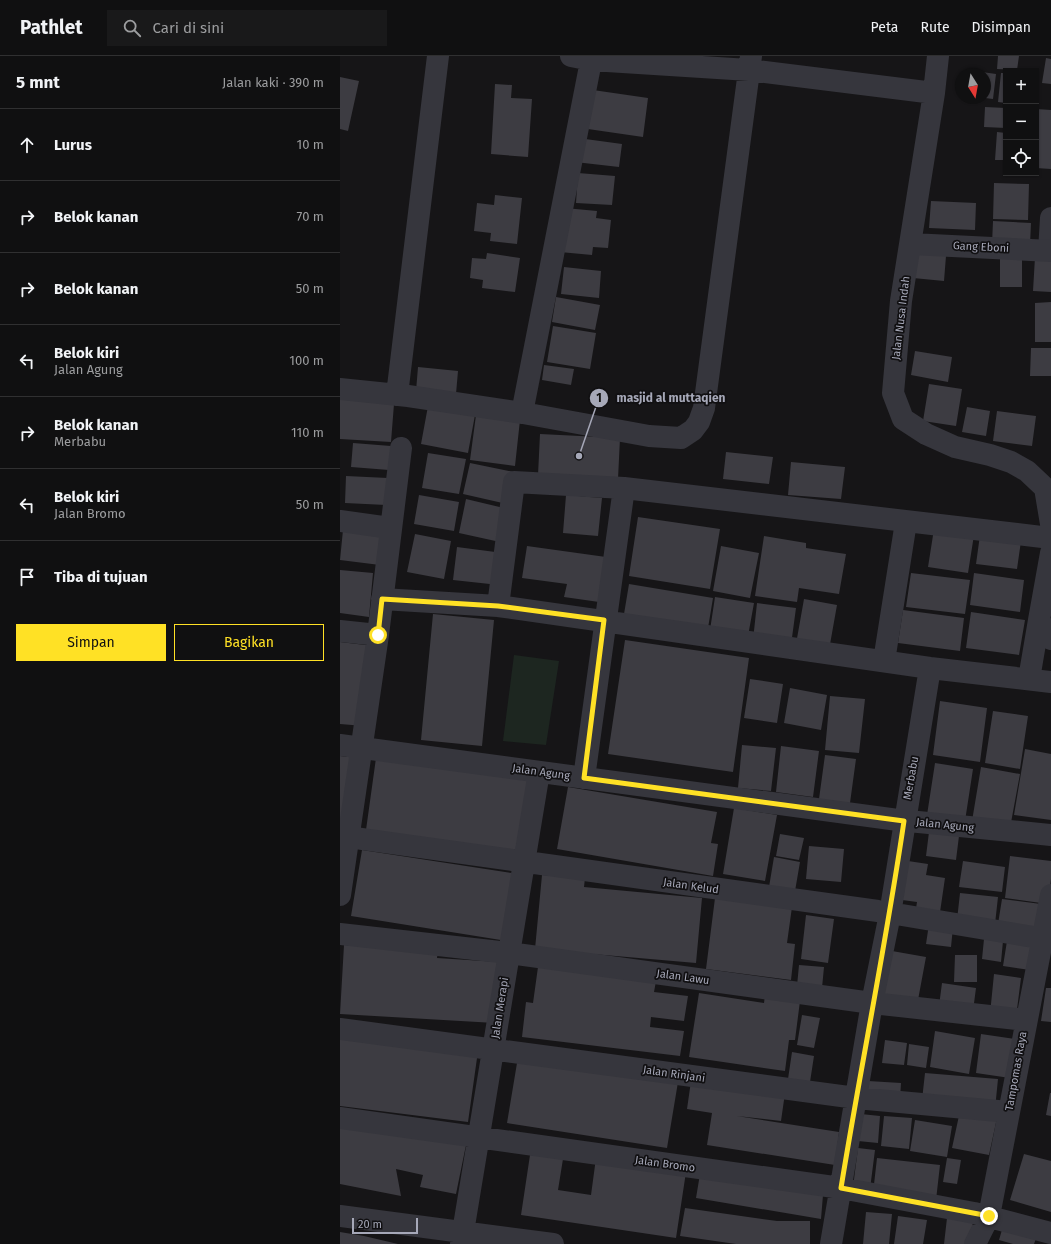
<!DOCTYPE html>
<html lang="id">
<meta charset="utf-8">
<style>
body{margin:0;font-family:"Fira Sans",sans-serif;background:#19191a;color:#f1f3f6}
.controls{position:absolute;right:12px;top:12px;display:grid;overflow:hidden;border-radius:0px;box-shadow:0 1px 3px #0004}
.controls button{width:36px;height:36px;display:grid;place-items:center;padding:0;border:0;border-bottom:1px solid #303031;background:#101011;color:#f1f3f6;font:20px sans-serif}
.compass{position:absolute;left:615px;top:12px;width:36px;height:36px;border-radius:50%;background:#101011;box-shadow:0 1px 3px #0004;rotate:169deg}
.scale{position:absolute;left:12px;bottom:10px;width:66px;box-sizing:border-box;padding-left:4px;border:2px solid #a6a8b8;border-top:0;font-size:11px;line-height:14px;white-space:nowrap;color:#a6a8b8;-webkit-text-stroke:3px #111012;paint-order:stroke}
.stop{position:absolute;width:12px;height:12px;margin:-9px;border:3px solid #ffe125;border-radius:50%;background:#fff}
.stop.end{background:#ffe125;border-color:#fff;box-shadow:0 1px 4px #0008}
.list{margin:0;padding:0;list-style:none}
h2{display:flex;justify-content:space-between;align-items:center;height:52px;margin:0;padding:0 16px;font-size:17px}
h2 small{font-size:13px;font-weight:400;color:#9c9d9f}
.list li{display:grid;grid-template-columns:26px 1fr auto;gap:12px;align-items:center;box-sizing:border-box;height:72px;padding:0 16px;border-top:1px solid #303031}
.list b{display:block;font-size:15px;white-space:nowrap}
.list p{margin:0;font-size:13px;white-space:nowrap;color:#9c9d9f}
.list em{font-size:13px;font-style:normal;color:#9c9d9f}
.actions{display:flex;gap:8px;padding:12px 16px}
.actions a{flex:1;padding:9px 0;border:1px solid #ffe125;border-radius:0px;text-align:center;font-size:14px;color:#ffe125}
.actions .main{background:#ffe125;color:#111}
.icon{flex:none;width:22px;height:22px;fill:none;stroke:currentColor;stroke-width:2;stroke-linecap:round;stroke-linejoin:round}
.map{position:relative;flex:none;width:711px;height:1188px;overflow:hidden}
header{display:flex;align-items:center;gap:24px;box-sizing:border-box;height:56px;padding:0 20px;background:#101011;border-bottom:1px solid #303031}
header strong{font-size:19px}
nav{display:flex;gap:22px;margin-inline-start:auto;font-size:14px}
.search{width:280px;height:36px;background:#19191a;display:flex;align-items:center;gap:10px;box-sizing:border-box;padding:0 14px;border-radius:0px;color:#9c9d9f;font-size:15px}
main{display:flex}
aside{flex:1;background:#101011}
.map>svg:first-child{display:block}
.green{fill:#1d2620}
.building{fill:#3d3c42}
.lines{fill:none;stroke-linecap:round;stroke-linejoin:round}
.minor{stroke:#36363d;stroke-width:22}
.route{stroke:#ffe125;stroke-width:5}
.labels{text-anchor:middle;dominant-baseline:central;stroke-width:3.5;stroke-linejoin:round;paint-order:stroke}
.street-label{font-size:11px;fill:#a6a8b8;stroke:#111012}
.leader{fill:none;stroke:#a6a8b8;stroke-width:1.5}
.callout-dot{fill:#a6a8b8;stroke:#111012;stroke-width:1.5}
.mark-label{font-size:12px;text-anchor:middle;font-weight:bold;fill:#111}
.callout-label{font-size:12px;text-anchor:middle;font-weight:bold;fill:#a6a8b8;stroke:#111012;stroke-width:3.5;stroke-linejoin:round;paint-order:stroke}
</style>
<header>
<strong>Pathlet</strong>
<div class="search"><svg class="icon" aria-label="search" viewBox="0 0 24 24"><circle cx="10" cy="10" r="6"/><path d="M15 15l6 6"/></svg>Cari di sini</div>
<nav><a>Peta</a><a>Rute</a><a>Disimpan</a></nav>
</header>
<main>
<aside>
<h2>5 mnt<small>Jalan kaki · 390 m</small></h2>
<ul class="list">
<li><svg class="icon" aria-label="ahead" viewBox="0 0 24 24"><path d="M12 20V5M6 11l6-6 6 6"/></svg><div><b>Lurus</b></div><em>10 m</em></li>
<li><svg class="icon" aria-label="right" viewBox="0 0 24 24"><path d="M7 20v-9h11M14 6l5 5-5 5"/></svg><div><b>Belok kanan</b></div><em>70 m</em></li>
<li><svg class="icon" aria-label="right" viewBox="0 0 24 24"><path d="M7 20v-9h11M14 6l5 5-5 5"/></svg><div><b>Belok kanan</b></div><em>50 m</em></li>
<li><svg class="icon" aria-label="left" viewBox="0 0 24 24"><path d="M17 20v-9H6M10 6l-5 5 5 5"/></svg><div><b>Belok kiri</b><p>Jalan Agung</p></div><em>100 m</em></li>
<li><svg class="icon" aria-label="right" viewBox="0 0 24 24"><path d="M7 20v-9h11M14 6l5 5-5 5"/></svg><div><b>Belok kanan</b><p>Merbabu</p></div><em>110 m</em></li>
<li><svg class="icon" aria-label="left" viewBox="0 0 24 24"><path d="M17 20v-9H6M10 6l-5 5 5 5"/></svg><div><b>Belok kiri</b><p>Jalan Bromo</p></div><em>50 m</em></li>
<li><svg class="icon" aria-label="arrive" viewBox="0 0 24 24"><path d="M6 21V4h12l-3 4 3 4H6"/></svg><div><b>Tiba di tujuan</b></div></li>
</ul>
<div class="actions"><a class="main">Simpan</a><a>Bagikan</a></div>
</aside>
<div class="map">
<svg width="711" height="1188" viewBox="0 0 711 1188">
<rect width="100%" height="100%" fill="#161517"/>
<path class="green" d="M174,599l45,6 -13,84 -43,-4z"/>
<path class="building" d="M658,0h21l-2,14 -20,-1z
M706,2l5,1v25l-9,-1z
M628,14l28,4 -3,25 -8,-1v-24h-17z
M661,17h5v30l-8,-1z
M0,21l19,4 -11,50 -8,-2z
M155,28l17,1 -1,13 21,1 -4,58 -37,-3z
M246,33l62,9 -5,39 -62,-9z
M645,51l21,1v20l-22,-1z
M696,53l15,1v59l-15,-1z
M657,76l9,1v27h-11z
M238,82l44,6 -3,23 -44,-5z
M238,117l37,3 -3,29 -36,-2z
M654,127l35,1 -1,36 -35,-1z
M155,139l27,3 -5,46 -27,-3 1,-8 -17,-2 3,-28 17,2z
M591,145l45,2 -1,27 -46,-2z
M225,152l32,3 -1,7 15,2 -3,28 -15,-1 -1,8 -32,-3z
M653,165l38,2 -1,22 -38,-1z
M147,197l33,5 -5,34 -33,-4 1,-8 -13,-2 2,-20 14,1z
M576,197l30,3 -2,25 -31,-3z
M660,199h22v32h-22z
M695,201l16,1v34l-18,-1z
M224,211l37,4 -2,27 -38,-4z
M216,241l44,8 -5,25 -43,-8z
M711,246v40h-16v-39z
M213,270l43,7 -6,36 -43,-7z
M691,292h20v28h-21z
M575,295l37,6 -4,25 -37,-7z
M204,309l30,4 -3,16 -29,-5z
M78,311l40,4 -2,23 -40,-3z
M589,328l33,5 -6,37 -33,-5z
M0,343l54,5 -3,38 -51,-3z
M88,350l47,9 -7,38 -47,-9z
M627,351l23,4 -4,25 -24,-4z
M657,355l39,5 -4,30 -39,-5z
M136,359l44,5 -5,46 -45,-6z
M200,378l80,4 -2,41 -80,-4z
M13,387l38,3 -2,24 -38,-3z
M386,396l47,5 -4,27 -46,-5z
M88,397l38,6 -7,35 -37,-6z
M451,406l54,5 -4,32 -53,-4z
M130,407l44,9 -7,32 -44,-10z
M6,420l42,2 -2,27 -41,-2z
M79,439l40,7 -5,29 -40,-7z
M226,439l36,3 -4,38 -35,-3z
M126,443l42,10 -8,33 -41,-9z
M298,461l82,12 -10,60 -81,-13z
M594,473l40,6 -6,38 -40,-6z
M3,474l40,5 -3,30 -40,-5z
M75,478l36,7 -7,38 -37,-7z
M640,479l41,6 -4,28 -41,-5z
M424,480l42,7v5l40,6 -7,40 -40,-6 -2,14 -42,-6z
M187,490l79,11 -7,45 -35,-5 3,-13 -45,-6z
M381,490l38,7 -9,45 -37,-7z
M117,491l46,6 -4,32 -46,-5z
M0,514l33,3 -4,44 -29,-4z
M571,517l59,7 -5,34 -59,-7z
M634,517l50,7 -4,32 -50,-7z
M289,528l84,14 -5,30 -84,-14z
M375,541l39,6 -6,33 -38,-6z
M464,543l33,6 -8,45 -33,-6z
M417,547l39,5 -5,37 -38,-5z
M563,554l61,8 -4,33 -62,-8z
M631,556l54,8 -6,35 -53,-7z
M93,558l61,6 -12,126 -61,-6z
M285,584l124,18 -16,114 -125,-18z
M0,586l34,4 -10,80 -24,-2z
M410,623l33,5 -6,39 -33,-5z
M450,632l37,7 -6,35 -37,-7z
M490,640l35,3 -6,54 -34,-3z
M600,645l47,7 -7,54 -47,-7z
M653,655l35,5 -8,53 -35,-6z
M402,689l34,3 -5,43 -33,-3z
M441,690l38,5 -6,46 -37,-5z
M685,693l26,5v66l-37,-5z
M485,699l31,4 -6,44 -31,-4z
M0,700l17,2 -17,65z
M36,702l158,22 -10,71 -158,-21z
M595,707l38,6 -8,52 -38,-6z
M641,711l39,7 -10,54 -38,-7z
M228,731l149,25 -6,31 7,1 -5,32 -156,-27z
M394,752l43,7 -12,66 -42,-7z
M589,776l30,4 -3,24 -30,-4z
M440,778l24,4 -5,22 -23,-4z
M469,790l35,3 -3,33 -35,-3z
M22,794l156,24 -11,67 -156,-25z
M670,800l41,5v18l-3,25 -43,-6z
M434,801l26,5 -6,35 -26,-4z
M568,805l20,3 -2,11 19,3 -6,41 -24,-4 2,-13 -15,-2z
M623,805l42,6 -3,25 -43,-5z
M202,819l43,3 -1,9 118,11 -6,65 -161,-14z
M620,837l38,4 -3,27 -38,-4z
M375,842l77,9 -5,36 8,1 -4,36 -85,-11z
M662,843l39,5 -5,32 -39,-6z
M466,859l28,4 -6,44 -27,-4z
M589,868l24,3 -2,20 -25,-3z
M644,883l19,2 -2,21 -19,-3z
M667,885l28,5 -5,24 -27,-4z
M4,889l94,6 -1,7 62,4 -4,61 -155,-9z
M552,895l34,6 -8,43 -34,-6z
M615,899h22v27h-23z
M459,909l25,2 -2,21 -25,-2z
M198,911l118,14 -2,11 34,4 -4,25 -33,-4 -1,10 34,4 -4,25 -158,-19 4,-35 7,1z
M654,918l27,4 -5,39 -26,-3z
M602,927l34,5 -3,23 -34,-5z
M706,932h5v34l-10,-1z
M359,937l65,10 1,-8 35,6 -5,39h-6l-4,31 -96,-14z
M462,959l18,3 -6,30 -17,-3z
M595,975l40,7 -6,36 -39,-7z
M0,977l138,18 -10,71 -128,-16z
M641,978l34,5 -5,39 -34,-5z
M545,984l22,3 -3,22 -22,-2z
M569,988l20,3 -3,21 -19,-3z
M452,996l22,4 -4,26 -22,-3z
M178,1001l160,25 -11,66 -160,-25z
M585,1017l73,6 -3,30 -73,-9z
M351,1025l94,12 -4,28 -44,-5 102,16 -4,33 -128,-20 5,-32 -25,-4z
M528,1025l33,2 -1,16 -32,-1z
M710,1037h1v23l-5,-1z
M620,1055l37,7 -8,37 -37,-7z
M521,1058l19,2 -2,27 -20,-2z
M544,1060l28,2 -3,31 -28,-3z
M575,1064l37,6 -5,31 -37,-6z
M0,1065l126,24 -10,49 -36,-7 3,-12 -27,-6 5,27 -61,-12z
M518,1092l17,2 -5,39 -17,-2z
M684,1098l27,7v51l-41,-12z
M190,1099l33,4 -5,31 33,5 5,-37 90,14 -10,66 -155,-23z
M537,1102l63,7 -4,35 -63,-7z
M607,1102l14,2 -4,24 -14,-2z
M360,1118l123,21 -2,24 -125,-21z
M345,1152l92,13h33v23h-74l-56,-8z
M526,1156l26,2 -3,30h-26z
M558,1160l29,4 -4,24h-29z
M607,1162l26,3 -3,23h-26z
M664,1167l34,10 -4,11h-21l-14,-4z
M0,1176l24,4 34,8h-58z"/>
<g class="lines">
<path class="minor" d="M231,0l20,4 158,10 185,23
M598,0l-4,37 -33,208 -8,92 10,26 23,15 29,13 35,8 21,7 16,9 18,17
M571,188l140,7
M709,195l2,-33
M0,333l68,7 115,17 126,23 32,2 12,-8 6,-8 5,-14 47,-352
M57,339l41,-339
M182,357l70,-357
M284,432l427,50
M705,432l6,36
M0,465l50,7
M711,497l-12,67 12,19
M42,543l116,7 432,62 121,14
M158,550l16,-124 110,6 -40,290
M0,575l38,4
M544,605l22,-139
M689,623l10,-59
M0,689l558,75 153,15
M0,780l538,75 173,29
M0,839l38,-260 23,-187
M0,878l169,19 363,50 154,17
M0,973l516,69 153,14
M0,1062l501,70 133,25 77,20
M0,1160l213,28
M121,1188l78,-472
M491,1188l41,-241 18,-89 40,-246
M635,1188l14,-28 62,-321"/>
</g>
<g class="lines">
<path class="route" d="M38,579l4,-36 116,7 106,14 -20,158 320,43c-18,123 -43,244 -63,367l148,28"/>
</g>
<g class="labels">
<g class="street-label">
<text transform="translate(641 191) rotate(3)">Gang Eboni</text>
<text transform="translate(561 262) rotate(-83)">Jalan Nusa Indah</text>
<text transform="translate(201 716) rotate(8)">Jalan Agung</text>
<text transform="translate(571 722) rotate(-80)">Merbabu</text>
<text transform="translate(605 769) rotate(6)">Jalan Agung</text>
<text transform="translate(351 830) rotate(8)">Jalan Kelud</text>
<text transform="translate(343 921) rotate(8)">Jalan Lawu</text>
<text transform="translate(160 952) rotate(-81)">Jalan Merapi</text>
<text transform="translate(676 1015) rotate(-80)">Tampomas Raya</text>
<text transform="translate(334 1018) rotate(8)">Jalan Rinjani</text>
<text transform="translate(325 1108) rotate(8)">Jalan Bromo</text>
</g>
</g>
<path class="leader" d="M239 400L259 342"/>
<g class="callout-dot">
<circle cx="239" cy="400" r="4"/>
<circle cx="259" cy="342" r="10"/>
</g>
<g class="mark-label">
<text x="259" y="346">1</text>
</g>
<g class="callout-label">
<text x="331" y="346">masjid al muttaqien</text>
</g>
</svg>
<div class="controls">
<button>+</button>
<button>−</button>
<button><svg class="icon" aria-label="locate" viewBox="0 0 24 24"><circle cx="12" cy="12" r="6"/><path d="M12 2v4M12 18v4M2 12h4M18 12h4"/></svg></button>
</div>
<svg class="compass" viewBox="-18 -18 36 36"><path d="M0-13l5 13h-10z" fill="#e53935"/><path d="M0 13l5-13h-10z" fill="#9c9d9f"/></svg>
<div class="scale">20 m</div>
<div class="stop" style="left:38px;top:579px"></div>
<div class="stop end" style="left:649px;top:1160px"></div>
</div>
</main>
